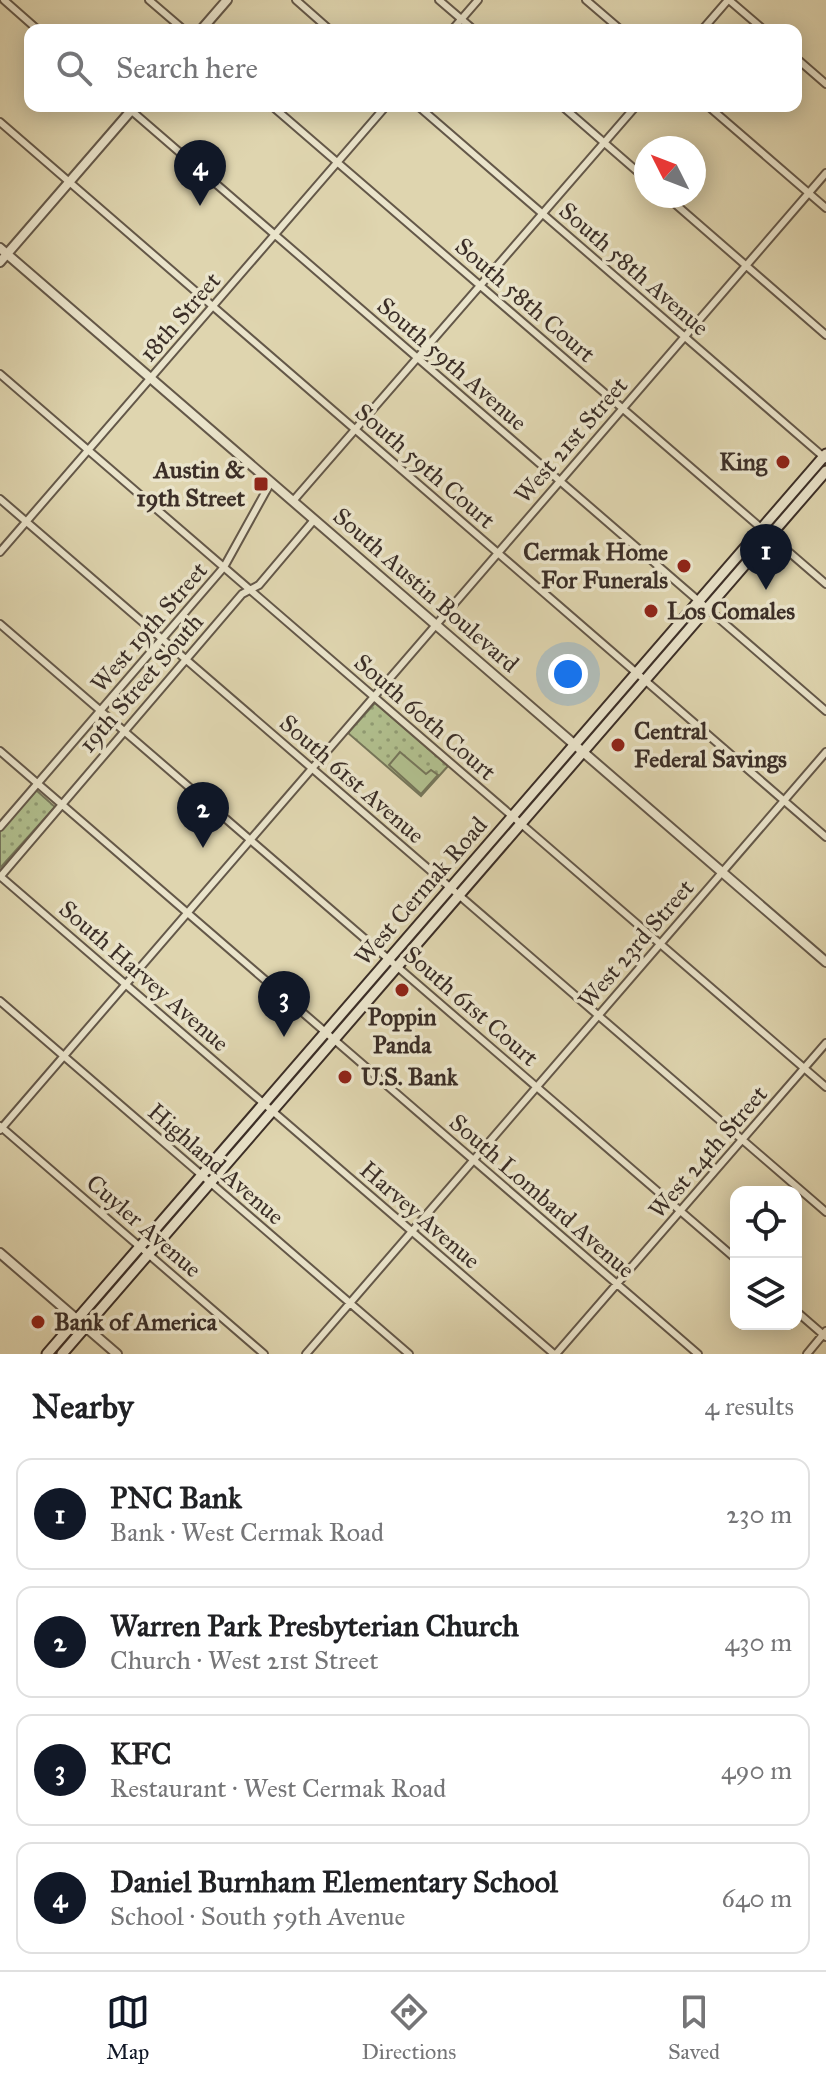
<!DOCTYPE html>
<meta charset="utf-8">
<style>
body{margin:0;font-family:"IM FELL Great Primer",serif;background:#f2f2f2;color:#202124}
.controls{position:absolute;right:24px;bottom:24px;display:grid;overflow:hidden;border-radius:16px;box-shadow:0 4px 20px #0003}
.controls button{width:72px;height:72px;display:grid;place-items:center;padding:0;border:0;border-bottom:2px solid #e0e0e0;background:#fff;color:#202124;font:40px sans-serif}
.compass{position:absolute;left:634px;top:136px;width:72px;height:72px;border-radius:50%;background:#fff;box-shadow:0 4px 20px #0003;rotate:312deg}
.you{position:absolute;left:568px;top:674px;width:28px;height:28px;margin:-20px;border:6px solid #fff;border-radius:50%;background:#1a73e8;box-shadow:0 0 0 12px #1a73e833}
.badge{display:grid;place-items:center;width:52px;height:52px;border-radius:50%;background:#111827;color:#fff;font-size:26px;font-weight:700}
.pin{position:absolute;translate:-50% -66px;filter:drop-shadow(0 2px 4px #0008)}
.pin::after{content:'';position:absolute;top:42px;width:28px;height:24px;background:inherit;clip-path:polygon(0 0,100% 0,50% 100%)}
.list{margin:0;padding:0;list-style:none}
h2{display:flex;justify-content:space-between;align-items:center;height:104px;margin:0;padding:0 32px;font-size:34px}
h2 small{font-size:26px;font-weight:400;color:#757577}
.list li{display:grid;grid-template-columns:52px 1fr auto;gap:24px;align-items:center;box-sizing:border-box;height:112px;margin:0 16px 16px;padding:0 16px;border:2px solid #e0e0e0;border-radius:16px}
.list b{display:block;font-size:30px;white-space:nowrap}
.list p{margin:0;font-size:26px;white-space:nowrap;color:#757577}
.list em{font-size:26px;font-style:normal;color:#757577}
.icon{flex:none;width:44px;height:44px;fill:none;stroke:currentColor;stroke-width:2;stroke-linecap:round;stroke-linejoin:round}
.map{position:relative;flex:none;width:826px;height:1354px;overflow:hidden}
.search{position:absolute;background:#fff;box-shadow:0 4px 20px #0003;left:24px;right:24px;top:24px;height:88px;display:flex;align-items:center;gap:20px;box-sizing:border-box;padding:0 28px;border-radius:16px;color:#757577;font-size:30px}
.sheet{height:616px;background:#fff}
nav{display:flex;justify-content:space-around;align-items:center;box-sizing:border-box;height:112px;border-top:2px solid #e0e0e0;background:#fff;font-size:22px;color:#757577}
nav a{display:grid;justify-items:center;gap:4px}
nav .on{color:#111827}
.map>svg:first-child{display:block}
.park{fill:url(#park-dots);stroke:#76765a;stroke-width:2}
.pitch{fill:#b0bd8c;stroke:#76765a;stroke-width:2}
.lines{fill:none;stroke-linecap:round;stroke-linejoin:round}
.minor-casing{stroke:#645849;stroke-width:10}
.tertiary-casing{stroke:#645849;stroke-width:12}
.secondary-casing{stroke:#3b2e27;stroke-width:13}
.minor{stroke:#eae4cb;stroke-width:6}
.tertiary{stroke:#eae4cb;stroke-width:8}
.secondary{stroke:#eae4cb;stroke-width:9}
.poi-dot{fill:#8f2418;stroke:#eae4cb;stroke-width:3}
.labels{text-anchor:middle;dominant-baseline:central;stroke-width:7;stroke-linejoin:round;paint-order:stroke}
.street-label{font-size:24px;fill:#3b2e27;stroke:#eae4cb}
.poi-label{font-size:24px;font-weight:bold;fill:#3b2e27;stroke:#eae4cb;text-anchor:start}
</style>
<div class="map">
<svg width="826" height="1354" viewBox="0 0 826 1354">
<defs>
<pattern id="park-dots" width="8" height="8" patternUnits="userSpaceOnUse" patternTransform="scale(2)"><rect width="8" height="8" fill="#b0bd8c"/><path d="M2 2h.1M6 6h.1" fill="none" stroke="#909a72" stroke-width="1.8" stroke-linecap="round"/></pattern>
</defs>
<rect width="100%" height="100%" fill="#dfd5af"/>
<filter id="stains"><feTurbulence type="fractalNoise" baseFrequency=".0025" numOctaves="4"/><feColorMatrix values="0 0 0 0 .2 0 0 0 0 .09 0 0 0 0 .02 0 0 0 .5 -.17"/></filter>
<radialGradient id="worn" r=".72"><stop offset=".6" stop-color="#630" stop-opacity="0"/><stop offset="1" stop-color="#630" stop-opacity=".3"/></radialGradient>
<path class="park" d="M375,703l73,63 -27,30 -73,-63z
M36,790l19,17 -55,61v-37z"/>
<path class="pitch" d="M400,752l26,22 5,-4 7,5 -17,19 -32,-29z"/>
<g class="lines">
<defs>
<path id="minor" d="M4,0l34,30
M149,0l35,30
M296,0l34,30
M439,0l35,30
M586,0l35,30
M729,0l35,30
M452,30l26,-30
M702,30l26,-30
M796,58l30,26
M126,106l700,605
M272,106l554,478
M418,106l408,353
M562,106l84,73
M708,106l118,102
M0,122l826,715
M666,196l160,139
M0,374l826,713
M0,499l826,713
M293,501l343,-395
M0,552l386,-446
M0,624l736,635
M0,751l698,603
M0,827l224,-260 47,-85
M0,876l554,478
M0,877l242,-283 17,-9 55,-65
M0,1001l409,353
M0,1126l264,228
M0,1130l826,-957
M796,1311l30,26
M306,1354l520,-602
M556,1354l270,-311
M807,1354l19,-23"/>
<path id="tertiary" d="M201,30l26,-30
M0,248l826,714
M0,262l135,-156
M0,1253l117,101"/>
<path id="secondary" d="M47,1354l779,-900
M62,1354l764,-883"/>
</defs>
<use href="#minor" class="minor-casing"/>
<use href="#tertiary" class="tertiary-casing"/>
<use href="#secondary" class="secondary-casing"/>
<use href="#minor" class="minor"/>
<use href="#tertiary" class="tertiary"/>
<use href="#secondary" class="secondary"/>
</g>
<g class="poi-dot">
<circle cx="783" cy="462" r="8"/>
<rect x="253" y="476" width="16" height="16" rx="4"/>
<circle cx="684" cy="566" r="8"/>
<circle cx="651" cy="611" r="8"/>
<circle cx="618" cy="745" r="8"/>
<circle cx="402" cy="990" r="8"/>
<circle cx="345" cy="1077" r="8"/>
<circle cx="38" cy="1322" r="8"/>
</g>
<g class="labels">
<g class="street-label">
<text transform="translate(634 269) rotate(41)">South 58th Avenue</text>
<text transform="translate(525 300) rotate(41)">South 58th Court</text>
<text transform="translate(180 317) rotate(-49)">18th Street</text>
<text transform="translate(452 364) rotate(41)">South 59th Avenue</text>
<text transform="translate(571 440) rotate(-49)">West 21st Street</text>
<text transform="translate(425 466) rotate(41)">South 59th Court</text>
<text transform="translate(426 590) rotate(41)">South Austin Boulevard</text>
<text transform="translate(149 627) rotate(-49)">West 19th Street</text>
<text transform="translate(141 683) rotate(-49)">19th Street South</text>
<text transform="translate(425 717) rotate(41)">South 60th Court</text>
<text transform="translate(352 779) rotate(41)">South 61st Avenue</text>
<text transform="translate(421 891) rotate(-49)">West Cermak Road</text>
<text transform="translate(636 944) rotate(-49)">West 23rd Street</text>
<text transform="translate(144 976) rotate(41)">South Harvey Avenue</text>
<text transform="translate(471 1006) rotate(41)">South 61st Court</text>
<text transform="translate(708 1152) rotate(-49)">West 24th Street</text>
<text transform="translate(216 1164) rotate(41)">Highland Avenue</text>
<text transform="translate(542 1196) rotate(41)">South Lombard Avenue</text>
<text transform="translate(420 1215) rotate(41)">Harvey Avenue</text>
<text transform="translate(144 1226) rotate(41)">Cuyler Avenue</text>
</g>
<g class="poi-label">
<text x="767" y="462" text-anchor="end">King</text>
<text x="245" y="470" text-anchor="end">Austin &amp;<tspan x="245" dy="28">19th Street</tspan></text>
<text x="668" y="552" text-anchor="end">Cermak Home<tspan x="668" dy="28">For Funerals</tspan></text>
<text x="667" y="611">Los Comales</text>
<text x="634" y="731">Central<tspan x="634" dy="28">Federal Savings</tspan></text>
<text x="402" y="1017" text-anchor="middle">Poppin<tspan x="402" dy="28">Panda</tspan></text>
<text x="361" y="1077">U.S. Bank</text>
<text x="54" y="1322">Bank of America</text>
</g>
</g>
<rect width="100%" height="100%" filter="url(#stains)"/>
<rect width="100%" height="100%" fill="url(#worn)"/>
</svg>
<div class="controls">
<button><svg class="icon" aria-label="locate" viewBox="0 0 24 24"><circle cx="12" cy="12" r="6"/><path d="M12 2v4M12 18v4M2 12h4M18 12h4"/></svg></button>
<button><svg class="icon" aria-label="layers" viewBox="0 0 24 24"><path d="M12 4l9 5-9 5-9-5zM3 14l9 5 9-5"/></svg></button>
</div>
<svg class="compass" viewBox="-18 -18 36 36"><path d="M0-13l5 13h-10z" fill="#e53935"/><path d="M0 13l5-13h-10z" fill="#757577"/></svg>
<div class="you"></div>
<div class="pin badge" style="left:766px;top:590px">1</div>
<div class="pin badge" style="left:203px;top:848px">2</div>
<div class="pin badge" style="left:284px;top:1037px">3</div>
<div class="pin badge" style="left:200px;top:206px">4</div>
<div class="search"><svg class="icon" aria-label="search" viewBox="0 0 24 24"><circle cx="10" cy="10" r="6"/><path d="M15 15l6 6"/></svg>Search here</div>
</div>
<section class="sheet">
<h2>Nearby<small>4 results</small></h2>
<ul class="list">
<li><span class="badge">1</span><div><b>PNC Bank</b><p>Bank · West Cermak Road</p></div><em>230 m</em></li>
<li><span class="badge">2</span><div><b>Warren Park Presbyterian Church</b><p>Church · West 21st Street</p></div><em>430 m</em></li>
<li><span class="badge">3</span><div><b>KFC</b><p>Restaurant · West Cermak Road</p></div><em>490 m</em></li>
<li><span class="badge">4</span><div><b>Daniel Burnham Elementary School</b><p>School · South 59th Avenue</p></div><em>640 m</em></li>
</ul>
</section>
<nav>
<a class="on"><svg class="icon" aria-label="map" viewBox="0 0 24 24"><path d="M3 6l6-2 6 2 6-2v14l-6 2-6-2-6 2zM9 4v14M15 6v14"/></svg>Map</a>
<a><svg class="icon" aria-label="directions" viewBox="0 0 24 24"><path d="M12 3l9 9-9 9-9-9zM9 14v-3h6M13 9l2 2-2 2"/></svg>Directions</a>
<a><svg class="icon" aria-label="saved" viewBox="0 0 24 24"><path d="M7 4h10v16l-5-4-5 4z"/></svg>Saved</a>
</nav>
